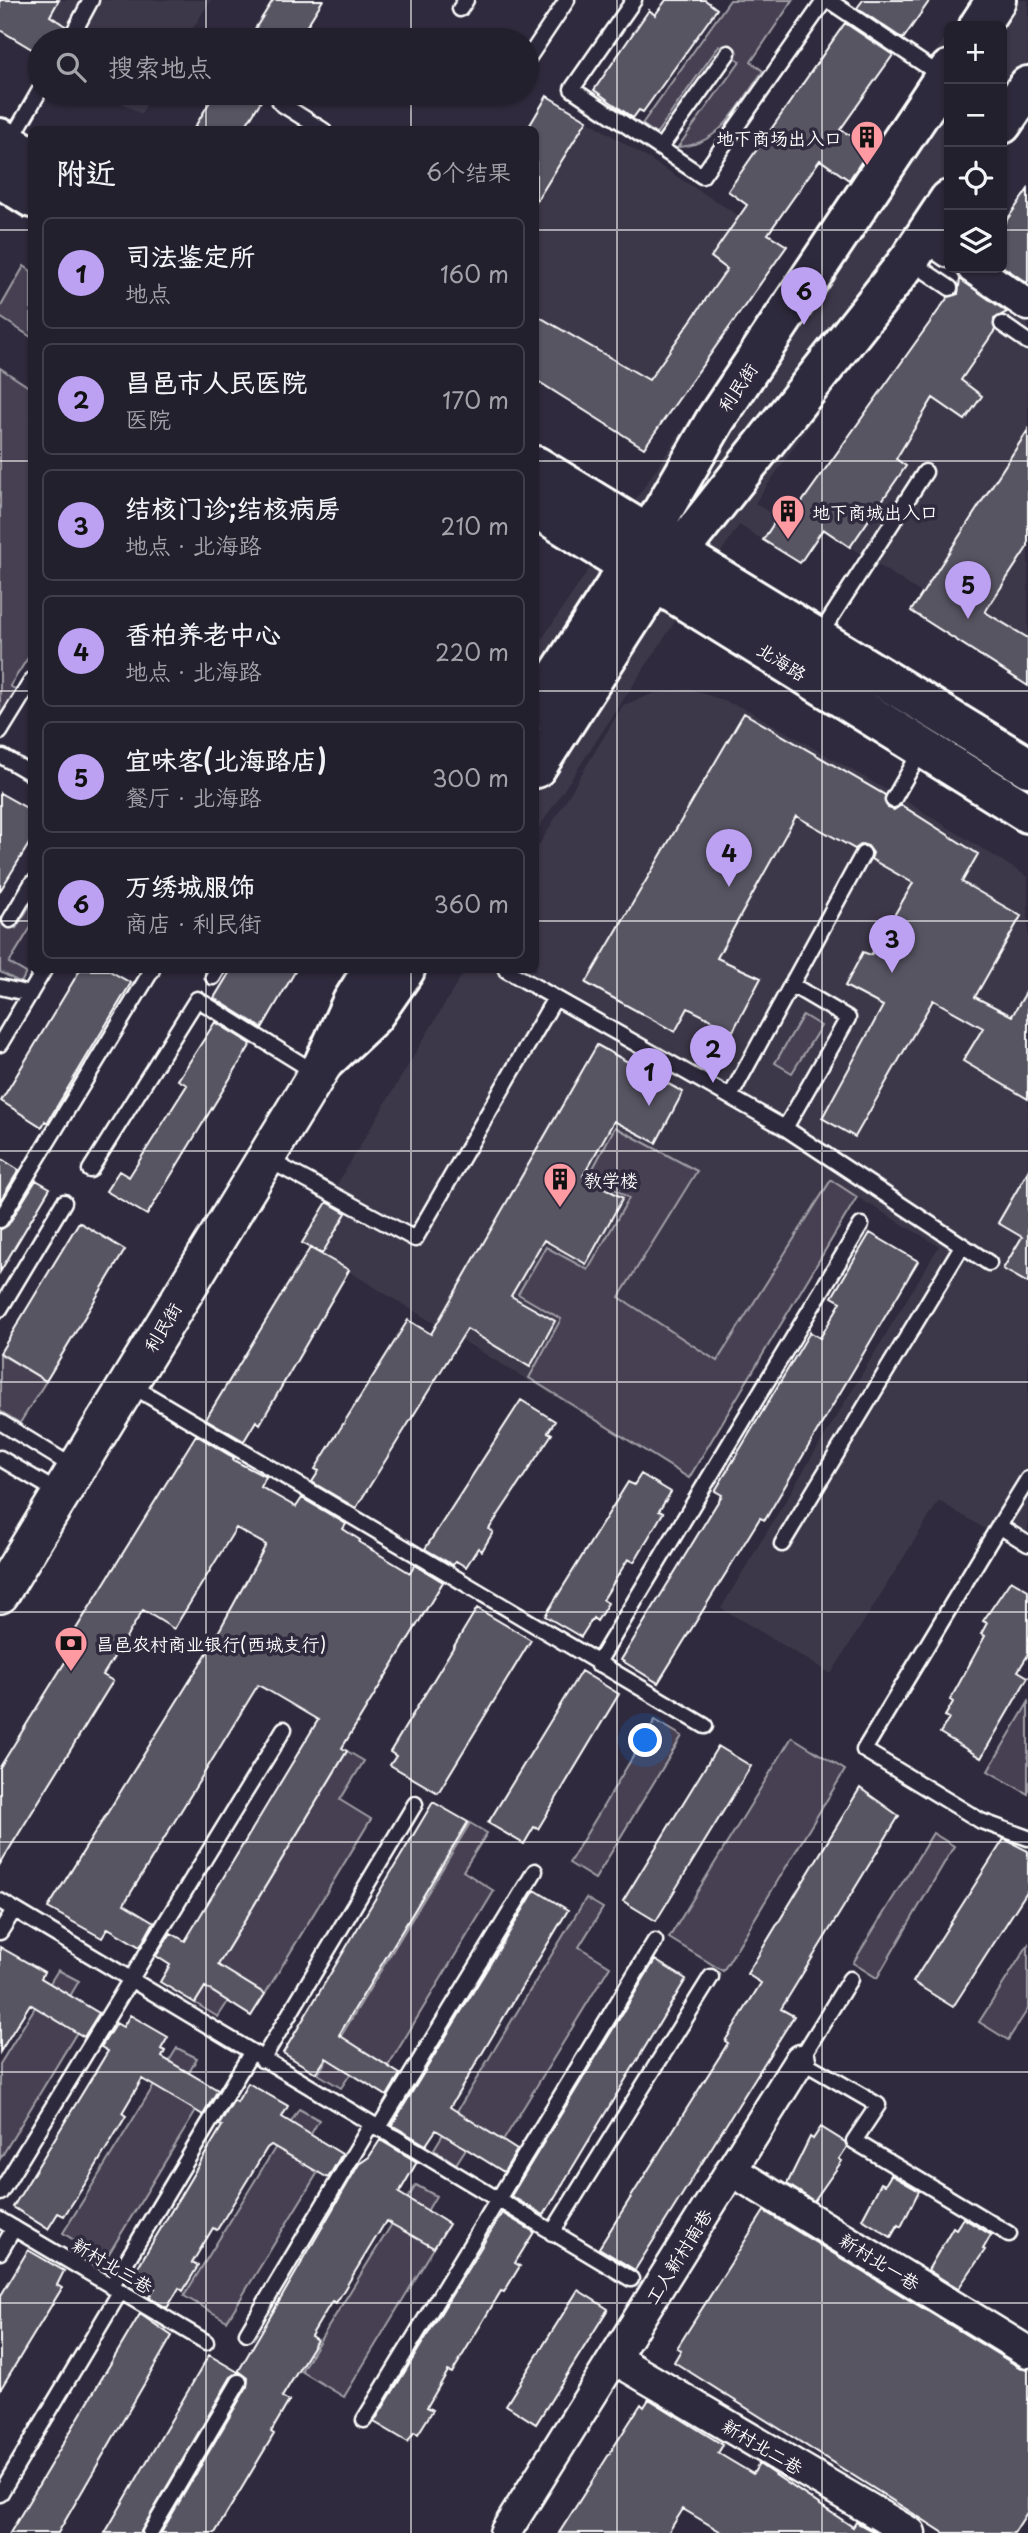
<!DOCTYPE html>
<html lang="zh">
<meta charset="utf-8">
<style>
body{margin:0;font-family:"Playpen Sans","LXGW WenKai TC",sans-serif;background:#2b2836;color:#f1f3f6}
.controls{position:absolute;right:21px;top:21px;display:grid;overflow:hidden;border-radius:10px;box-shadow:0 2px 5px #0004}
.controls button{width:63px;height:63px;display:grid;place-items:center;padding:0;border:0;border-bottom:2px solid #403e4a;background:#23202e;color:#f1f3f6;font:35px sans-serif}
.you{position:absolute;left:646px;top:1741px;width:24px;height:24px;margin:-18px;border:5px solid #fff;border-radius:50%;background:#1a73e8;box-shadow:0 0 0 10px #1a73e833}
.badge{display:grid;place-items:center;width:46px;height:46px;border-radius:50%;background:#bca0f2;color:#111;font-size:23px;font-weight:700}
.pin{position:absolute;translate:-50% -58px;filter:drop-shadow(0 2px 4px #0008)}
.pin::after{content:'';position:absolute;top:37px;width:24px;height:21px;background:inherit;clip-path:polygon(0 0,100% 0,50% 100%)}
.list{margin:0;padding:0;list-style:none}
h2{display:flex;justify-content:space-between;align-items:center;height:91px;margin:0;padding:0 28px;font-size:30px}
h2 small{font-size:23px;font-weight:400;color:#a3a3aa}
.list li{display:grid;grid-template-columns:46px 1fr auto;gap:21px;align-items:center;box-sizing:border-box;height:112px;margin:0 14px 14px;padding:0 14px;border:2px solid #403e4a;border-radius:10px}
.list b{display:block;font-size:26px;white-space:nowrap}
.list p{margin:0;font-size:23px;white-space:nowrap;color:#a3a3aa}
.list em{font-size:23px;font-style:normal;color:#a3a3aa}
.icon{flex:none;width:38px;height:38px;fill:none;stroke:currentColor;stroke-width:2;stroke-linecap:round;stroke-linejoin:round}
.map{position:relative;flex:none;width:1028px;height:2533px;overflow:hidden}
.search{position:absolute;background:#23202e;box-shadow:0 2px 5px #0004;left:28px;top:28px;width:511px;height:77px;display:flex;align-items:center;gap:18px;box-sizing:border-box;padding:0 24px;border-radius:38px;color:#a3a3aa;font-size:26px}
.panel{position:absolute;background:#23202e;box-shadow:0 2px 5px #0004;left:28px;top:126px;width:511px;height:847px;border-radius:10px}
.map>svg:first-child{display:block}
.built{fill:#3c3749}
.garden{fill:#464152;stroke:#a2a0a8;stroke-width:2}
.building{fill:#595564;stroke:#fff;stroke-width:2}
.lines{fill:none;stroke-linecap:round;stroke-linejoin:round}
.service-casing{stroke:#fff;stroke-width:19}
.minor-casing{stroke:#fff;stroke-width:35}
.tertiary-casing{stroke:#fff;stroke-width:42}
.secondary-casing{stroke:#fff;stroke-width:44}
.primary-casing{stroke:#fff;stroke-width:44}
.service{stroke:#2f2a3d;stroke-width:14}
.minor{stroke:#2f2a3d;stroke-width:30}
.tertiary{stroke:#2f2a3d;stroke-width:37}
.secondary{stroke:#2f2a3d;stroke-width:38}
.primary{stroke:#2f2a3d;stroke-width:38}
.grid{fill:none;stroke:#fff;stroke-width:2;stroke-opacity:0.55}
.labels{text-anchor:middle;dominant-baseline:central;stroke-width:7;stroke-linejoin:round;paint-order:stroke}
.poi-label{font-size:18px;fill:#fff;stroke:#2f2a3d;text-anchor:start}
.street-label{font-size:18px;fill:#fff;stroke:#2f2a3d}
</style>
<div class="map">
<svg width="1028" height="2533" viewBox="0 0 1028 2533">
<rect width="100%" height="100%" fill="#2f2a3d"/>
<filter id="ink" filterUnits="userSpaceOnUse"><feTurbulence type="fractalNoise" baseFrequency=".0143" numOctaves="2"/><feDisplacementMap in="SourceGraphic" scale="14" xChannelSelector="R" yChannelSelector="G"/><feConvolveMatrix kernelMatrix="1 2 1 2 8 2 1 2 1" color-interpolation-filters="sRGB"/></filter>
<g filter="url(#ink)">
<path class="built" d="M0,0h211l-26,40h-145v14l-40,-24z
M970,0h58v113l-26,37v-124h-49z
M949,32v193l-194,278 59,39 -14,21 -61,-38 -203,307v-184z
M105,93h48l-12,21z
M587,120l200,126 -143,202 -108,-68v-178z
M966,272l62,44v370l-117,-75 10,-18 -125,-82z
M691,689l55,20 158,91 124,77v678l-89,-54 -108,173 -110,-66 218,-362 -82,-49 -168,281 -387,-235 163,-273h71v-120l87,-145 32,-12z"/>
<path class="garden" d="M730,0h63l-42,62 12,9c-23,32 -41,74 -85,76l62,-86 -21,-15 -63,88 -14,-10z
M24,266l7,5v66l-31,-20v-9z
M0,368l32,21 -1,264 -21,33 8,5 -18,29z
M31,904v23l-22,36 17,10 -5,10 -21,-11v-54l16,10z
M803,1015l18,11 -29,47 -17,-10z
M615,1127l82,44 -78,126 98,64 114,-181 26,17 -168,281 -160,-100 32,-59 -43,-25 28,-47 42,23 41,-72 -39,-24z
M0,1354l46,27 -26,42 -20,-12z
M1028,1703v91l-40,-23z
M655,1720l27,16 -87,143 -26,-16z
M792,1737l53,33 -122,201 -54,-33z
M347,1751l17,10 -24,39 31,19 -106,175 -23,-14 -24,37 -23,-14z
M470,1823l17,10 -24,38 31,20 -106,175 -23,-14 -24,36 -23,-14z
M933,1833l21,13 -77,132 -24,-15z
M586,1898l17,10 -24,39 31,19 -107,175 -23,-14 -24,37 -22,-15z
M1028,1945v64l-20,31 -29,-18z
M58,1970l21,11 -23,39 21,12 -77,127v-95z
M177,2048l20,10 -8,15 7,38 -91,149 -42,-27z
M299,2109l20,11 -22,39 21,13 -91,149 -43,-25z
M416,2185l20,11 -23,39 21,13 -90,149 -43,-26z"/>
<path class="building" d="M0,0h59l-9,16 17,11 4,9h10l7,4h-48v14l-40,-24z
M273,0h50l-25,40h-50z
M666,0h39l12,9 -74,103 -4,-2 -6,8 -39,-28 55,-80 6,5z
M863,0h67l-27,39 -46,-31z
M845,23l48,32 -53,75 32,16 -23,34 -29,-20 -52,74 19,12 -143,202 -108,-68v-65l113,65 78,-111 -16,-12 36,-52 -19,-14z
M215,93h51l-23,37h-50z
M547,96l40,24 -51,82v-72h-9z
M1028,189v92l-1,2 -25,-17v-39z
M960,279l47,33 -13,7 1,11 -34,50 21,16 -17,24 -32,-22 -37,61 10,7 -56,81 -27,-18 -23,34 -37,-23 15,-23 9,6 161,-226 10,-3z
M1028,430v116l-43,66 43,26v48l-117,-75z
M744,713l141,82 3,13 6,2 7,-5 77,49 -16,28 59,34 -46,81 37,19 16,-27v110l-65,-38 20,-33 -50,-28 -78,137 -33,-19 61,-112 -38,-20 18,-34 8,3 42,-72 -42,-24 2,-6 -5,-7 -6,-2 -7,5 -59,-33 -79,142 44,20 -28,53 -45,-23 -13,24 -89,-49z
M0,793l32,18v28l-32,52z
M80,970h28l23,13 -84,140 -2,-2 -3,6 -41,-26z
M231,970h65l-34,58 -48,-30z
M215,1022l36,22 -104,171 -41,-24 13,-20 10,6 58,-92 -9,-5z
M597,1045l86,47 -27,51 -42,-22 -31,55 40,22 -37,66 -42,-24 -33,56 44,25 -25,46 -63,-38 -111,179 -44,-26 7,-11 -4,-2 93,-149 23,14z
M0,1158l19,12 -19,31z
M1028,1171v112l-25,-14 19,-32 -24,-14z
M36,1180l14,8 -50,84v-42l8,-5z
M327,1202l19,11 -24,41 -20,-11z
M79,1222l46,28 -79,131 -46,-28z
M870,1233l48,28 -153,259 -5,-2 -102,165 -37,-23 101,-165 -7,-4 95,-159 10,6 21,-36 -9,-5z
M310,1248l39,22 -89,154 -4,-3 -12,20 -38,-22z
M521,1400l34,21 -7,11 4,2 -63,95 4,3 -11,19 -4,-3 -12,19 -10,-6 -3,4 -28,-16z
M196,1435l38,23 -1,2 33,17 -5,10 35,20 6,-9 44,26 -3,5 17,11 -1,2 51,31 5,-8 28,17 -101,166 5,3 -129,214 47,29 -14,22 -46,-29 -10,16 -35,-21 10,-17 -14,-9 15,-23 14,8 133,-221 -49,-29 -11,-6 -134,219 30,18 -14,25 -32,-19 -6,10 -54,-30 159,-255 59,-108 -30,-17 -62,101 -31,-19 -40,65 10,6 -113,183v-97l75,-121 -7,-4z
M641,1474l30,18 -12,19 4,2 -29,49 -6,-3 -25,41 5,3 -11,18 -4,-3 -12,19 -36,-21 83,-134 6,3z
M1011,1580l17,10v65l-10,16 10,6 -47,81 -41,-25 9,-15 -4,-2 8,-14 -3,-2 35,-64 -4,-2 6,-11 -4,-2z
M477,1608l54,32 -93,153 -48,-28 6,-9 -6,-4z
M581,1671l38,23 -81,135 -4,-2 -10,17 -36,-21z
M718,1746l33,20 -95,155 -33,-20z
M860,1788l39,28 -118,193 13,7 -159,254 -36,-22 129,-205 -3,-2 36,-58 -14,-9z
M433,1802l35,20 -129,213 61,39 -13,22 -61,-38 -10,15 -33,-20z
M1004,1839l24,12v39l-75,117 -40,-25z
M535,1890l33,20 -118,197 67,43 -13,22 -68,-42 -10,15 -34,-20z
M0,1947l44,25 -3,6 58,35 -15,24 -54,-33 -30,48z
M655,1960l31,19 -142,236 -33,-19z
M130,2015l38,22 -7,12 4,2 -3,6 56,33 -15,25 -61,-36 -20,34 4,3 -39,65 -23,35 -6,-3 -10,16 -35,-22 95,-156 -7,-4 15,-24 7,4z
M248,2083l40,23 -6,11 60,37 -14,24 -57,-33 -4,3 -50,82 -4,-2 -21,35 6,3 -15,25 -4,-3 -12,20 -18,-11 6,-9 -22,-13 89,-149 -3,-1 15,-25 3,2z
M821,2127l24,15 2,5 -8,12 3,2 -28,40 -27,-17 23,-47 3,2z
M380,2140l37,22 -18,31 50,31 -15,24 -48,-27 -50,82 -4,-2 -21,35 6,4 -35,57 7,4 -18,31 3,2 -59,99h-54l86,-146 1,-9 -8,-6 -9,5 -91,156h-35l104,-178 29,17 121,-208 10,-7z
M891,2175l28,16 -18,36 -3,-2 -7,12 -29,-18 19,-36 4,2z
M764,2211l255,156 9,2v142l-14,22h-70l-270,-171 7,-12 -4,-2z
M502,2213l32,19 -19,31 5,3 -16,26 -3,-1 -49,82 -4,-2 -21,36 6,3 -15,24 -4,-2 -6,10 -34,-20z
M963,2218l28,17 -8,14 2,1 -27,39 -30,-19 25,-43 3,2z
M28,2250l36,21 -7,14 5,3 -62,102v-93z
M578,2290l30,19 -72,115 -30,-19z
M140,2314l32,22 -114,197h-48z
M649,2399l74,46 -5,8 35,21 6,-10 94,63 3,-5 20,11h-153l-40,-24 -15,24h-109l82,-129 3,3z"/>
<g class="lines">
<defs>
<path id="service" d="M634,0l-62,89 130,87 123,-176
M828,0l115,77
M460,9l6,-9
M76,28l15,-28
M529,57l38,-57
M280,103l43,27
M10,142l30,-52
M660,148l68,-95
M910,261l40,27
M1002,324l26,18
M819,636l106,-164
M0,732l32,-52
M3,757l29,17
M893,800l29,-51
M10,920l22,-37
M506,970l279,158 204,135
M213,977l4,-7
M0,987l30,7
M0,1044l44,-74
M730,1097l133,-243
M785,1128l63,-110 -56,-33
M267,1159l148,80 140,-241
M90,1170l107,-171 119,74
M0,1220l152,-250
M0,1309l64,-107
M129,1384l576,342
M0,1422l75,46
M0,1458l61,36
M999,1526l29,-47
M782,1544l180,-298
M1028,1544l-29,-18 -135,224 117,71 47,17
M597,1664l264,-439
M0,1901l631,378
M0,1932l14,-22
M850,1979l-50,81 78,45 -24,36 155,93
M262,2060l153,-256
M378,2129l157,-258
M0,2193l284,-464
M0,2220l206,122
M552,2233l159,-256
M0,2252l14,-24
M111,2287l140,-234
M247,2333l124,-208
M364,2420l291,-479
M0,2494l120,-202
M150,2533l89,-151"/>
<path id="minor" d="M925,235l24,17
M973,268l55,37
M731,2170l297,182
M615,2359l295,174
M505,2533l295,-473"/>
<path id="tertiary" d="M0,1594l325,-533"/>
<path id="secondary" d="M979,26l17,-26
M1002,124l26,-38
M536,709l112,-173 68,-117 233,-349
M536,768l119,-186 254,-322 40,-60
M372,970l-20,32 -27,59 48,-45 32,-46"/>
<path id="primary" d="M0,138l32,19
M0,178l32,20
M536,466l492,301
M536,508l492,305"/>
</defs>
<use href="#service" class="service-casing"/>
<use href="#minor" class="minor-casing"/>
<use href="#tertiary" class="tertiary-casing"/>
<use href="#secondary" class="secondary-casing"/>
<use href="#primary" class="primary-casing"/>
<use href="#service" class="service"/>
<use href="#minor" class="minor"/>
<use href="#tertiary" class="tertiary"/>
<use href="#secondary" class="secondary"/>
<use href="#primary" class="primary"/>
</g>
</g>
<path class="grid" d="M206,0v40M411,0v40M617,0v2533M822,0v2533M206,93v37M411,93v37M0,230h32M536,230h413M1002,230h26M0,461h32M536,461h492M0,691h32M536,691h492M0,921h32M536,921h492M206,970v1563M411,970v1563M0,1151h1028M0,1382h1028M0,1612h1028M0,1842h1028M0,2072h1028M0,2303h1028"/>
<defs>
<symbol id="building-pin" viewBox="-11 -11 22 30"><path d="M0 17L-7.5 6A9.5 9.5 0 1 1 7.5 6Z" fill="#ff9aa2" stroke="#2f2a3d"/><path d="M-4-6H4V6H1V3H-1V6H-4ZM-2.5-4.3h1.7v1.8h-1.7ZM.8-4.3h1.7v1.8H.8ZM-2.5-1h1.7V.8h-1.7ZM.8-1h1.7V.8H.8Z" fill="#111"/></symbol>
<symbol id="bank-pin" viewBox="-11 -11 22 30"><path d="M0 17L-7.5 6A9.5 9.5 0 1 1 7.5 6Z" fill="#ff9aa2" stroke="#2f2a3d"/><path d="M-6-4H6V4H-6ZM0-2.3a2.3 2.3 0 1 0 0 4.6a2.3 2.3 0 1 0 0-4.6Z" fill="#111"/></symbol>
</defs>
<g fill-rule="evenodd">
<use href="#building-pin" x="848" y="118" width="38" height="52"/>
<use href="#building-pin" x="769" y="492" width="38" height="52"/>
<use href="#building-pin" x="541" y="1160" width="38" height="52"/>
<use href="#bank-pin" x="52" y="1624" width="38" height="52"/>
</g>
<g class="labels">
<g class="poi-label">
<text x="842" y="137" text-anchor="end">地下商场出入口</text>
<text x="812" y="511">地下商城出入口</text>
<text x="584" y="1179">教学楼</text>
<text x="96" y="1643">昌邑农村商业银行(西城支行)</text>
</g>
<g class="street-label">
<text transform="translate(737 387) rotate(-56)">利民街</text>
<text transform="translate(782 661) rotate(32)">北海路</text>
<text transform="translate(162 1327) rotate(-59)">利民街</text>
<text transform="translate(678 2256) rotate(-58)">工人新村南巷</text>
<text transform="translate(880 2261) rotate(32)">新村北一巷</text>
<text transform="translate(113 2265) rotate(31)">新村北三巷</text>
<text transform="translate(763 2446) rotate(31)">新村北二巷</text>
</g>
</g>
</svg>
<div class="controls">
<button>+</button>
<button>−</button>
<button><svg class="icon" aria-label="locate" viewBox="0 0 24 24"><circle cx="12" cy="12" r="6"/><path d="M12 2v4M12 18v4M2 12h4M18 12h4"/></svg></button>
<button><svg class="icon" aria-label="layers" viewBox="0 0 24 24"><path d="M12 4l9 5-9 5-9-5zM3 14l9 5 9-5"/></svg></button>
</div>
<div class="you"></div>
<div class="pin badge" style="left:649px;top:1106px">1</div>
<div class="pin badge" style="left:713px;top:1083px">2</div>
<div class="pin badge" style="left:892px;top:973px">3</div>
<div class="pin badge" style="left:729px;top:887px">4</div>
<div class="pin badge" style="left:968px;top:619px">5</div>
<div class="pin badge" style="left:804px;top:325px">6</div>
<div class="search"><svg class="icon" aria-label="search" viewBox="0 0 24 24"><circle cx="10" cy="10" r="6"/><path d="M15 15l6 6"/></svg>搜索地点</div>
<section class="panel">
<h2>附近<small>6个结果</small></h2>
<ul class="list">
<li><span class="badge">1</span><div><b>司法鉴定所</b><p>地点</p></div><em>160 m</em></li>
<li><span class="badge">2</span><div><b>昌邑市人民医院</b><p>医院</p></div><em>170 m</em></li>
<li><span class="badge">3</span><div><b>结核门诊;结核病房</b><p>地点 · 北海路</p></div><em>210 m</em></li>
<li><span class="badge">4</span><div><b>香柏养老中心</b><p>地点 · 北海路</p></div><em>220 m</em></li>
<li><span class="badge">5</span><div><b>宜味客(北海路店)</b><p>餐厅 · 北海路</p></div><em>300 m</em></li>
<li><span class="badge">6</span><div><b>万绣城服饰</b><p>商店 · 利民街</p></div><em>360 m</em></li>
</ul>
</section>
</div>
